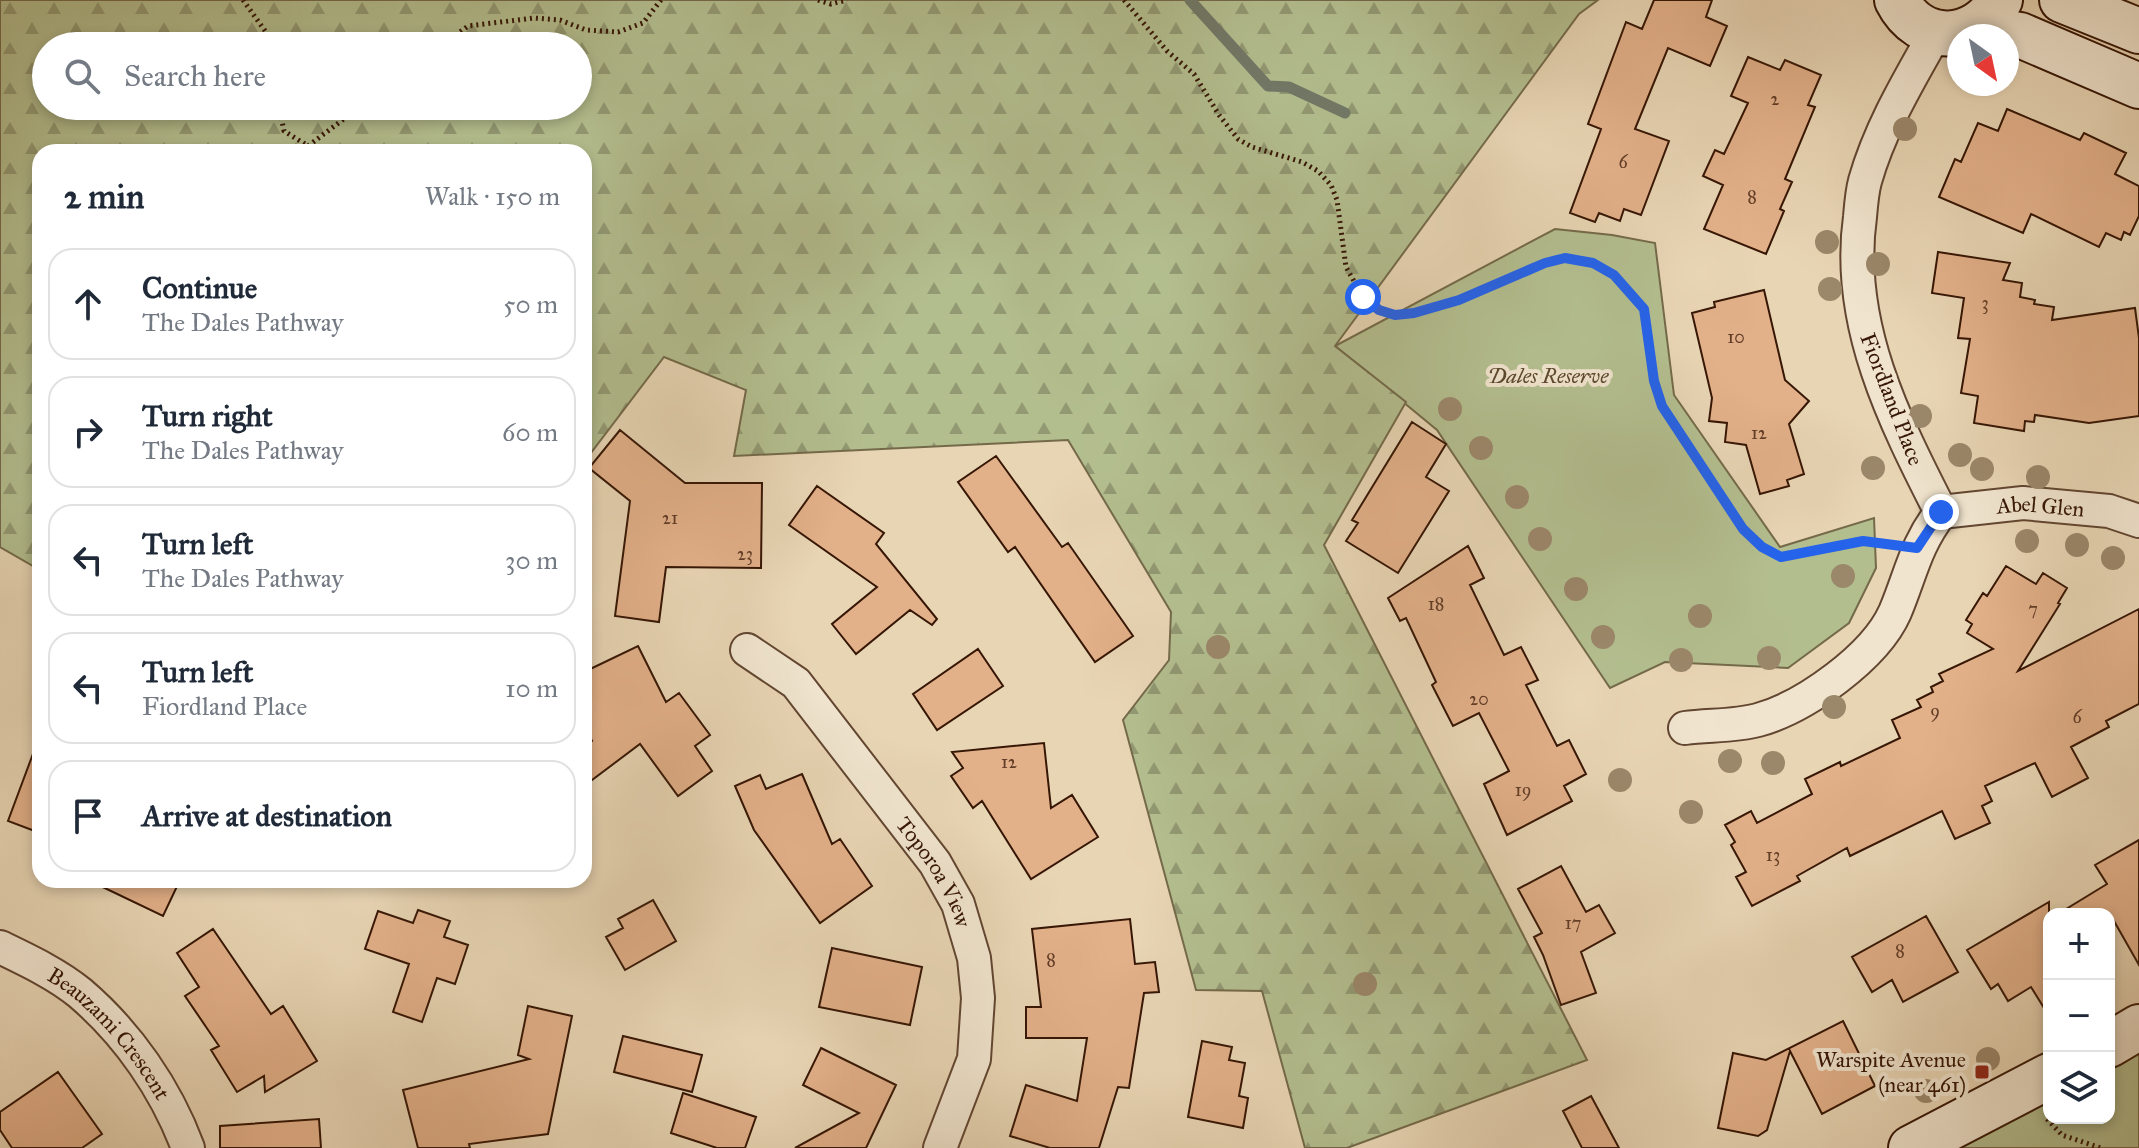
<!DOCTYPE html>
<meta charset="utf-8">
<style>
body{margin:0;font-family:"IM FELL Great Primer",serif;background:#f2f2f3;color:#1f2937}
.controls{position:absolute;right:24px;bottom:24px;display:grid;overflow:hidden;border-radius:16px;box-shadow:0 4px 12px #0003}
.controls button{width:72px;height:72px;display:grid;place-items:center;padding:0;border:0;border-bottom:2px solid #e0e1e3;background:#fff;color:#1f2937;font:40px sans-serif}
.compass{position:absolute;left:1947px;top:24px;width:72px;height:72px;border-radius:50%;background:#fff;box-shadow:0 4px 12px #0003;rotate:147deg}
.stop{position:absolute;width:24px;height:24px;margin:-18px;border:6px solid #2563eb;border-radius:50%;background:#fff}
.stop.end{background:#2563eb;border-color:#fff;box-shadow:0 2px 8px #0008}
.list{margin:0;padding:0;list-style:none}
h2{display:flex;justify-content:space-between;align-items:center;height:104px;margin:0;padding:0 32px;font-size:34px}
h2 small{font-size:26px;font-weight:400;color:#747a83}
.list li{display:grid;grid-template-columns:52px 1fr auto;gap:24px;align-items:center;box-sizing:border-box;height:112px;margin:0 16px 16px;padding:0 16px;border:2px solid #e0e1e3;border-radius:24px}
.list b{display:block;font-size:30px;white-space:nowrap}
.list p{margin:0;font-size:26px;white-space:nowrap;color:#747a83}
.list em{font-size:26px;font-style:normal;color:#747a83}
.icon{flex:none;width:44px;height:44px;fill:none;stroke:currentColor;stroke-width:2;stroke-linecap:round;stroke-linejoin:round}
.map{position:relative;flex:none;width:2139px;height:1148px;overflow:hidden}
.search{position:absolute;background:#fff;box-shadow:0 4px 12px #0003;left:32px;top:32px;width:560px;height:88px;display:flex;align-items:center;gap:20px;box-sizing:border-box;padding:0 28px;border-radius:44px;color:#747a83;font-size:30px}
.panel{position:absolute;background:#fff;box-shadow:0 4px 12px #0003;left:32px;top:144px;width:560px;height:744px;border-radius:24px}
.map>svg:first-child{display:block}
.green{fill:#b3be8f;stroke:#746a4a;stroke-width:2}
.forest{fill:url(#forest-firs);stroke:#746a4a;stroke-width:2;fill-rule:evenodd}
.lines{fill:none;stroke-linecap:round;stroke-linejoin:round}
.stream{stroke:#717867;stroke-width:11}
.building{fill:#e2b089;stroke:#361605;stroke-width:2}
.street-casing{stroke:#624631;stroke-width:36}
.secondary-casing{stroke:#361605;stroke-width:48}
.path{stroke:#361605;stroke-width:5;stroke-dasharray:2 4;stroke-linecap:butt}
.street{stroke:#f0e4ce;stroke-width:32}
.secondary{stroke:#f0e4ce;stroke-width:44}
.tree{fill:#9b876a}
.route{stroke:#2563eb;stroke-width:10}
.poi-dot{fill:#8f2418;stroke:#f0e4ce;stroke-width:3}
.labels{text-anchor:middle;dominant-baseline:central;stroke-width:8;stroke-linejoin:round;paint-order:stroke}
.number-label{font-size:18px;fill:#613c26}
.park-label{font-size:22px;font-style:italic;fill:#5c482e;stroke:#f0e4ce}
.street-label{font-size:22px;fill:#361605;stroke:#f0e4ce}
.poi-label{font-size:22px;fill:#361605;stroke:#f0e4ce;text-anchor:end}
</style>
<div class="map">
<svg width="2139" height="1148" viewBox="0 0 2139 1148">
<defs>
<pattern id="forest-firs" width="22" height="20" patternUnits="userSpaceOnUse" patternTransform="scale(2)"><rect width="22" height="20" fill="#b3be8f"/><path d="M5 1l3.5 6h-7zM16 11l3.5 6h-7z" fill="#929973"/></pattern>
</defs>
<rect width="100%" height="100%" fill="#e8d5b4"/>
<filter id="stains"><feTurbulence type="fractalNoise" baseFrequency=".0025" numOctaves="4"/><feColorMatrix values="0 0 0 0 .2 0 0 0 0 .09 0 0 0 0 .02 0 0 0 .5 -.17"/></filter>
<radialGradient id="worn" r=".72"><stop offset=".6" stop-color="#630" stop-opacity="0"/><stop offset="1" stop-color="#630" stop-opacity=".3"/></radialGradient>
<path class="green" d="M1555,229l57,6 43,8 19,152 106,152 94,-29 2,50 -27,55 -61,45 -123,-6 -55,26 -173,-258 -102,-84z
M2139,1035v113h-186l96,-62v32h60v-66z"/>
<path class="forest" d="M0,0h1598l-19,14 -244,332 71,56 -82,143 263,515 -240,88h-42l-43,-157 -66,-1 -73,-270 46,-60 2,-48 -103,-172 -334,16 12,-66 -82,-33 -80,105v-310h-544v418l-40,-23zM46,46h532v60h-532z"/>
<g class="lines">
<path class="stream" d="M1190,0l78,86 21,1 56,26"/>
</g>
<path class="building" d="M1654,0h58l-6,17 21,9 -17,40 -42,-18 -33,81 34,12 -28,74 -17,-6 -4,12 -21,-8 -4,9 -25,-9 31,-84 -13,-5 38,-102 16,7z
M1748,57l32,13 5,-10 36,15 -13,30 7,2 -30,72 7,3 -12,27 4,2 -18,43 -62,-25 19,-44 -20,-9 12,-26 9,4 24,-51 -17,-7z
M2007,109l73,31 4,-7 42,20 -11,21 24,12v30l-9,19 -6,-3 -3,8 -15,-7 -7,14 -68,-33 -8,19 -84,-36 16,-38 6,3 17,-39 20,8z
M1938,252l72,11 -7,17 19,3 -2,14 15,3 -1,4 20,3 -2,13 83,-12 4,30v78l-50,7 -54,-8 -1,7 -9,-1 -1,10 -50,-8 4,-27 -17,-3 9,-54 -12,-1 6,-40 -32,-5z
M1764,290l21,90 24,21 -20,23 15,50 -17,6 2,6 -29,8 -14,-49 -21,-3 2,-19 -18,-2 3,-23 -20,-85 23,-6 -1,-5z
M1412,422l34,22 -20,33 23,14 -51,82 -52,-32 12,-18 -6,-3z
M620,430l65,53h77l-1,85 -95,-1 -7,55 -44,-6 15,-115 -41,-33z
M996,456l66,91 6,-4 65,93 -38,26 -80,-115 -7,5 -50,-70z
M817,486l67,47 -8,11 61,75 -5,6 -22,-15 -54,44 -24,-30 45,-37 -88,-62z
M1468,546l16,32 -14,7 34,70 17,-8 17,33 -12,5 31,61 12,-6 17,34 -22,12 8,15 -65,34 -23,-51 25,-13 -30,-58 -26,13 -21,-41 4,-3 -30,-64 -6,3 -12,-23z
M2006,566l30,18 7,-11 24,15 -9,15 2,1 -42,67 121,-62v95l-33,17 3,6 -38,20 17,31 -36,19 -17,-34 -50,23 7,15 -10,5 8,17 -35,16 -13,-28 -92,45 -3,-8 -50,28 3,5 -48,25 -16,-29 10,-5 -15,-27 4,-3 -10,-17 26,-14 6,12 55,-29 -7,-15 35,-17 1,4 59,-28 -8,-18 29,-13 -4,-7 16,-8 -2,-5 12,-6 -4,-7 54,-25 -26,-16 5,-9 -6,-4 17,-27 4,3z
M638,646l28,56 13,-9 31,42 -15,11 17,25 -34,25 -38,-52 -56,42v-39l8,-6 -8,-17v-52z
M978,649l25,37 -66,44 -24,-36z
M37,743l3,1v89l-32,-12z
M1044,743l7,65 21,-13 26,42 -67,42 -49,-78 -9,7 -22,-32 12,-8 -11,-16z
M802,774l30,70 8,-5 32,47 -52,37 -66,-93 -19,-44 25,-11 6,14z
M2139,840v125l-29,-51h-52l49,-30 -12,-19z
M1561,866l25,46 13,-7 16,28 -34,19 15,41 -35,12 -18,-50 -9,-18 8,-4 -24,-44z
M88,880h92l-17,36z
M653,900l23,41 -51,29 -19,-33 17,-9 -5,-9z
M2049,902v114l-18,-29 -23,14 -10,-17 -7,5 -24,-39z
M418,910l32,11 -6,16 24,8 -13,39 -18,-6 -15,44 -29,-10 16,-48 -44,-15 13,-38 35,12z
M1926,916l32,56 -55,30 -11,-22 -20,12 -20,-35z
M1130,919l5,45 20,-2 4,30 -15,1 -15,95 -11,-1 -19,61h-49l-40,-12 16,-51 51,16 10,-63h-61v-31h15l-9,-78z
M213,929l58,85 12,-8 34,55 -52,31 -1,-16 -27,16 -26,-42 8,-4 -34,-50 14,-9 -22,-34z
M832,948l90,19 -12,58 -91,-18z
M528,1006l44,10 -24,118 -79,10 1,4h-52l-15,-58 126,-31 -11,-4z
M1843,1021l32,65 -53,28 -32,-63 -23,79 -9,6 -40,-8 15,-75 33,7z
M623,1036l79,19 -10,37 -78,-20z
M1202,1041l30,6 -3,13 16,3 -6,33 9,2 -5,30 -55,-11z
M821,1048l75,37 -30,63h-71l64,-35 -56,-28z
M58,1072l44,62 -20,14h-70l-12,-18v-18z
M683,1093l73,24 -11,31h-28l-46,-15z
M1591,1096l28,52h-37l-19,-37z
M319,1119l2,29h-101v-22z"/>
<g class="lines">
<defs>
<g id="street">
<path id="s1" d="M1941,512l82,-9 86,8 30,10"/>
<path id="s2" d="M747,650l49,33 139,180 23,41 16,54 4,40 -4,61 -34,89"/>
<path d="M1685,728c24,-3 51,-2 73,-8 47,-13 117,-63 137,-108 16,-38 20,-66 46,-100 -47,-92 -96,-189 -81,-295 1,-12 2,-25 5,-36 15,-53 44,-101 71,-149"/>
<path id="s3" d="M0,947c27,13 57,27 80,46 48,41 86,96 108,155"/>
</g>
<path id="secondary" d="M1897,0c23,46 79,43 103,0
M2062,0l77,31
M1966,31h28l26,4 119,51
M2109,1045l30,-18
M1911,1148l138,-72"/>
</defs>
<use href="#street" class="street-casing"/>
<use href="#secondary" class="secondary-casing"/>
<path class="path" d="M243,0l25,35 3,11
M818,0l13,4 16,-4
M1124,0l43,51 27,23 25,41 19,24 14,8 50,15 16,9 13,14 6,15 9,67 17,30 16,13 16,5 19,-2 45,-13 86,-37 20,-5 28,5 21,12 30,34 10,72 8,25 81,123 19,18 19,10 82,-16 21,3
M441,46l27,-20 66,-8 26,2 26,10 32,2 25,-9 18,-23
M279,106l5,25 24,15 53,-40
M2047,1119l15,16 39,13"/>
<use href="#street" class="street"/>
<use href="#secondary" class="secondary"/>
</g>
<g class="tree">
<circle cx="1905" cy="129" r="12"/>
<circle cx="1827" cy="242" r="12"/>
<circle cx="1878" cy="264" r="12"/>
<circle cx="1830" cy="289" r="12"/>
<circle cx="1450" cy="409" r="12"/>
<circle cx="1920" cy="416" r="12"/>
<circle cx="1481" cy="448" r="12"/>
<circle cx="1960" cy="455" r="12"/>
<circle cx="1873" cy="468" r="12"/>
<circle cx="1982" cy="469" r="12"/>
<circle cx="2038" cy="477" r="12"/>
<circle cx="1517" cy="497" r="12"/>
<circle cx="1540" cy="539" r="12"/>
<circle cx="2027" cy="541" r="12"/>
<circle cx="2077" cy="545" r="12"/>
<circle cx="2113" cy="558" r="12"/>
<circle cx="1843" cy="576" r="12"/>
<circle cx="1576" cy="589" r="12"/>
<circle cx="1700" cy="616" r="12"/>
<circle cx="1603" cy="637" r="12"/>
<circle cx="1218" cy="647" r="12"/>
<circle cx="1769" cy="658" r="12"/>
<circle cx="1681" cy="660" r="12"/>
<circle cx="1834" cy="707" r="12"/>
<circle cx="1730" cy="761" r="12"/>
<circle cx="1773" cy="763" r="12"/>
<circle cx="1620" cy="780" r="12"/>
<circle cx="1691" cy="812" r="12"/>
<circle cx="1365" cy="984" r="12"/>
<circle cx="1988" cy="1059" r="12"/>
<circle cx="1926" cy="1091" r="12"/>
</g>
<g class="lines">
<path class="route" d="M1363,297l16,13 16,5 19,-2 45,-13 86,-37 20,-5 28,5 21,12 30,34 10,72 8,25 81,123 19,18 19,10 82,-16 54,7 24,-36"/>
</g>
<rect class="poi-dot" x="1974" y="1064" width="16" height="16" rx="4"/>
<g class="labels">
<g class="number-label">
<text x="1775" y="99">2</text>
<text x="1623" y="162">6</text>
<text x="1752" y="197">8</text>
<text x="1985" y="303">3</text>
<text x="1736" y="337">10</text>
<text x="1759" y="433">12</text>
<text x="670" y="518">21</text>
<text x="745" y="554">23</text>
<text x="1436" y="604">18</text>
<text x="2033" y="609">7</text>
<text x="1479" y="699">20</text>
<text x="1935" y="711">9</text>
<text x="2077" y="717">6</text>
<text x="1009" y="762">12</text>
<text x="1523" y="790">19</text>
<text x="1773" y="855">13</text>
<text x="1573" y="923">17</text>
<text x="1900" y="951">8</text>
<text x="1051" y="960">8</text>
</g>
<g class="park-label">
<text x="1548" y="375">Dales Reserve</text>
</g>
<g class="street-label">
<text transform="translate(1892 399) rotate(69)">Fiordland Place</text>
<text stroke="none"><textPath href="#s1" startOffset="100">Abel Glen</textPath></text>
<text stroke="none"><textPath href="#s2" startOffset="294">Toporoa View</textPath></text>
<text stroke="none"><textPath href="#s3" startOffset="142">Beauzami Crescent</textPath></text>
</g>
<g class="poi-label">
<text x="1966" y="1059">Warspite Avenue<tspan x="1966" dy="25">(near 461)</tspan></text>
</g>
</g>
<rect width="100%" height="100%" filter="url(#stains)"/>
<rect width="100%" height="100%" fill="url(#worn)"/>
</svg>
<div class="controls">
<button>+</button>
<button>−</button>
<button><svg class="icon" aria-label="layers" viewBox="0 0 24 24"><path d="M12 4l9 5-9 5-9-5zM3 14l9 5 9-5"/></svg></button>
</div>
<svg class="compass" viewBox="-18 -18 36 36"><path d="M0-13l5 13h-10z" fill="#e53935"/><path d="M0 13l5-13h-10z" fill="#747a83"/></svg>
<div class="stop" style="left:1363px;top:297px"></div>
<div class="stop end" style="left:1941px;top:512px"></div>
<div class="search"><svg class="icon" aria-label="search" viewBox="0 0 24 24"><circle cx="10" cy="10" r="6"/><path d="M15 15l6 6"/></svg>Search here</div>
<section class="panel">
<h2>2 min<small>Walk · 150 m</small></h2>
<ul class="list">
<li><svg class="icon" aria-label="ahead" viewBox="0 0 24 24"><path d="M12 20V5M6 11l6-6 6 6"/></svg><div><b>Continue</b><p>The Dales Pathway</p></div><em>50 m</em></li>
<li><svg class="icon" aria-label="right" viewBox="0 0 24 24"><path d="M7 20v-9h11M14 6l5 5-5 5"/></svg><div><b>Turn right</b><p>The Dales Pathway</p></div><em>60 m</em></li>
<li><svg class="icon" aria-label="left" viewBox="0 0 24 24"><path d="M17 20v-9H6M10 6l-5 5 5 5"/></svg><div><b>Turn left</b><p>The Dales Pathway</p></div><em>30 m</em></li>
<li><svg class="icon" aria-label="left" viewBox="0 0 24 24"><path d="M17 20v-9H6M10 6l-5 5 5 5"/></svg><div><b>Turn left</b><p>Fiordland Place</p></div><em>10 m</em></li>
<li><svg class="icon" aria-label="arrive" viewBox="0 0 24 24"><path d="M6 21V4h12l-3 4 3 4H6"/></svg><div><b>Arrive at destination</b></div></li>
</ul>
</section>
</div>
